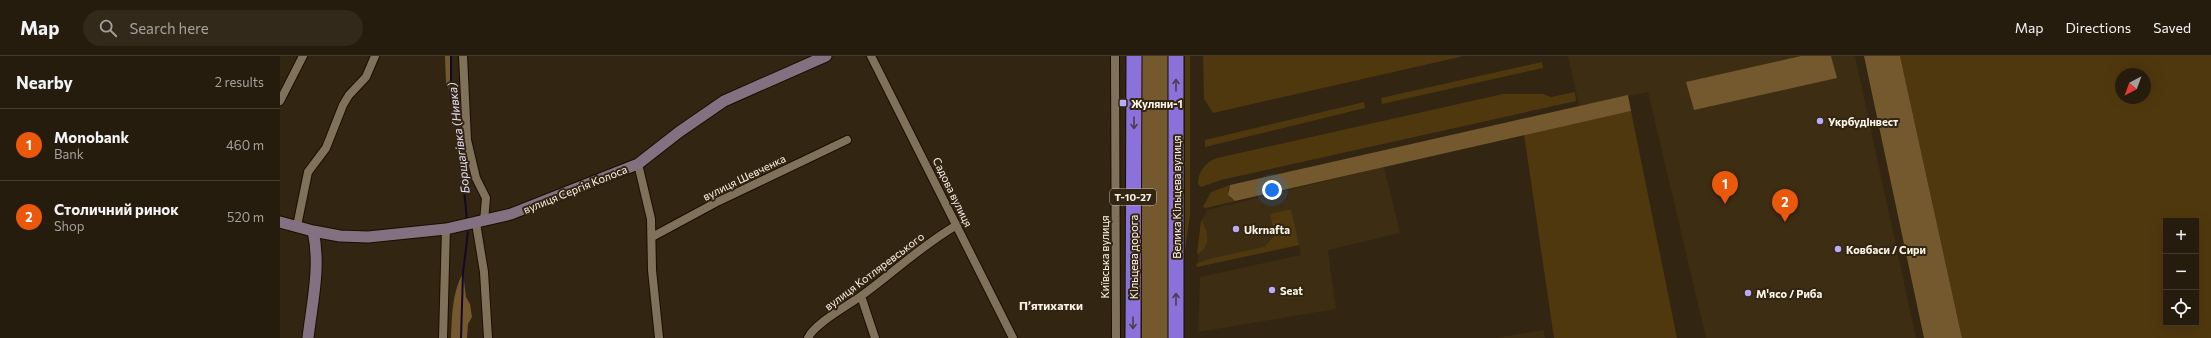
<!DOCTYPE html>
<meta charset="utf-8">
<style>
body{margin:0;font-family:Commissioner,sans-serif;background:#32291b;color:#f1f3f6}
.controls{position:absolute;right:12px;bottom:12px;display:grid;overflow:hidden;border-radius:0px;box-shadow:0 4px 16px #0002}
.controls button{width:36px;height:36px;display:grid;place-items:center;padding:0;border:0;border-bottom:1px solid #423a2e;background:#261c0d;color:#f1f3f6;font:20px sans-serif}
.compass{position:absolute;left:1835px;top:12px;width:36px;height:36px;border-radius:50%;background:#261c0d;box-shadow:0 4px 16px #0002;rotate:221deg}
.you{position:absolute;left:992px;top:134px;width:14px;height:14px;margin:-10px;border:3px solid #fff;border-radius:50%;background:#1a73e8;box-shadow:0 0 0 6px #1a73e833}
.badge{display:grid;place-items:center;width:26px;height:26px;border-radius:50%;background:#ea580c;color:#fff;font-size:13px;font-weight:700}
.pin{position:absolute;translate:-50% -33px;filter:drop-shadow(0 1px 2px #0008)}
.pin::after{content:'';position:absolute;top:21px;width:14px;height:12px;background:inherit;clip-path:polygon(0 0,100% 0,50% 100%)}
.list{margin:0;padding:0;list-style:none}
h2{display:flex;justify-content:space-between;align-items:center;height:52px;margin:0;padding:0 16px;font-size:17px}
h2 small{font-size:13px;font-weight:400;color:#a4a19d}
.list li{display:grid;grid-template-columns:26px 1fr auto;gap:12px;align-items:center;box-sizing:border-box;height:72px;padding:0 16px;border-top:1px solid #423a2e}
.list b{display:block;font-size:15px;white-space:nowrap}
.list p{margin:0;font-size:13px;white-space:nowrap;color:#a4a19d}
.list em{font-size:13px;font-style:normal;color:#a4a19d}
.icon{flex:none;width:22px;height:22px;fill:none;stroke:currentColor;stroke-width:2;stroke-linecap:round;stroke-linejoin:round}
.map{position:relative;flex:none;width:1931px;height:282px;overflow:hidden}
header{display:flex;align-items:center;gap:24px;box-sizing:border-box;height:56px;padding:0 20px;background:#261c0d;border-bottom:1px solid #423a2e}
header strong{font-size:19px}
nav{display:flex;gap:22px;margin-inline-start:auto;font-size:14px}
.search{width:280px;height:36px;background:#32291b;display:flex;align-items:center;gap:10px;box-sizing:border-box;padding:0 14px;border-radius:22px;color:#a4a19d;font-size:15px}
main{display:flex}
aside{flex:1;background:#261c0d}
.map>svg:first-child{display:block}
.built{fill:#3d2d12}
.green{fill:#50380e;fill-rule:evenodd}
.forest{fill:#73592d}
.lines{fill:none;stroke-linecap:round;stroke-linejoin:round}
.stream{stroke:#13082c;stroke-width:2}
.street-casing{stroke:#190e00;stroke-width:10}
.secondary-casing{stroke:#190e00;stroke-width:13}
.highway-casing{stroke:#190e00;stroke-width:17}
.street{stroke:#80715b;stroke-width:8}
.secondary{stroke:#837181;stroke-width:11}
.highway{stroke:#8a72da;stroke-width:15}
.oneway{stroke:#4c3c4d}
.poi-dot{fill:#b8abf7;stroke:#322511;stroke-width:1.5}
.labels{text-anchor:middle;dominant-baseline:central;stroke-width:4;stroke-linejoin:round;paint-order:stroke}
.shield{fill:#322511;stroke:#bfb6a7;stroke-width:1}
.shield-label{font-size:10px;font-weight:bold;fill:#fcf4e7}
.poi-label{font-size:11px;font-weight:bold;fill:#fcf4e7;stroke:#322511;text-anchor:start}
.street-label{font-size:11px;fill:#fcf4e7;stroke:#322511}
.water-label{font-size:12px;font-style:italic;fill:#e3dffc;stroke:#322511}
.neighbourhood-label{font-size:12px;font-weight:bold;fill:#fcf4e7;stroke:#322511}
</style>
<header>
<strong>Map</strong>
<div class="search"><svg class="icon" aria-label="search" viewBox="0 0 24 24"><circle cx="10" cy="10" r="6"/><path d="M15 15l6 6"/></svg>Search here</div>
<nav><a>Map</a><a>Directions</a><a>Saved</a></nav>
</header>
<main>
<aside>
<h2>Nearby<small>2 results</small></h2>
<ul class="list">
<li><span class="badge">1</span><div><b>Monobank</b><p>Bank</p></div><em>460 m</em></li>
<li><span class="badge">2</span><div><b>Столичний ринок</b><p>Shop</p></div><em>520 m</em></li>
</ul>
</aside>
<div class="map">
<svg width="1931" height="282" viewBox="0 0 1931 282">
<rect width="100%" height="100%" fill="#322511"/>
<path class="built" d="M1288,0h287l61,282h-210l-58,-246 -69,14z
M1104,111l16,66 -72,17 8,59 -138,23 2,-55 101,-22 -2,-10 -102,22 4,-46 6,-11z
M1264,274l1,8h-51z"/>
<path class="green" d="M905,0h5v160l-5,34z
M923,0h261l-251,57 -9,-14z
M1620,0h311v282h-249zM1841,18h24v24h-24zM1886,165h30v102h-30z
M1262,6l1,6 -161,36 -1,-6z
M1295,36l1,9 -355,79 -20,7 -3,-3c0,-13 8,-22 19,-26l286,-64h40l8,3z
M1084,46l1,6 -160,39v-7z
M1351,55l46,227h-123l-30,-204z
M950,129l-2,4 2,9 5,3 -29,7 -3,-1 8,-15z
M1011,153l8,36 -102,22 -1,-3 13,-5 55,-12 11,-12 -5,-21z
M921,165c8,10 10,27 -4,33z"/>
<path class="forest" d="M165,0h7l-1,37 -5,-9z
M862,0h27l-1,282h-26z
M1521,0h30l6,22 -143,32 -8,-28z
M1584,0h36l62,282h-38z
M1348,39l3,16 -396,90 -7,-6 2,-10z
M183,217l3,24 4,7 2,13 -4,7 -1,14h-16c1,-23 1,-45 12,-65z"/>
<g class="lines">
<path class="stream" d="M171,0v46l6,17 10,101
M181,282l2,-65 5,-41"/>
<defs>
<path id="street" d="M183,0l4,84 9,38 10,20 -2,23
M591,0l142,282
M835,0l1,282
M0,45l23,-45
M358,108l13,55 1,51 7,68
M196,167l8,49 4,66
M17,170l11,-54 18,-24 17,-43 6,-10 17,-18 9,-21
M372,181l63,-34 132,-63
M581,240l14,42
M163,282l3,-109
M528,282c6,-14 39,-32 53,-42 32,-23 61,-51 96,-71"/>
<path id="secondary" d="M0,166l33,9 27,5 28,1 78,-8 65,-15 127,-50 41,-32 45,-31 102,-45
M28,282c4,-35 13,-72 5,-107"/>
<path id="highway" d="M896,0v282
M853,282l1,-282"/>
</defs>
<use href="#street" class="street-casing"/>
<use href="#secondary" class="secondary-casing"/>
<use href="#highway" class="highway-casing"/>
<use href="#street" class="street"/>
<use href="#secondary" class="secondary"/>
<use href="#highway" class="highway"/>
</g>
<defs><path id="oneway-shaft" d="M-6 0H5M1.5-3L5.5 0L1.5 3" fill="none" stroke-width="1.6" stroke-linecap="round" stroke-linejoin="round"/></defs>
<g class="oneway">
<use href="#oneway-shaft" transform="translate(896 29) rotate(-90)"/>
<use href="#oneway-shaft" transform="translate(854 67) rotate(90)"/>
<use href="#oneway-shaft" transform="translate(896 243) rotate(-90)"/>
<use href="#oneway-shaft" transform="translate(853 267) rotate(90)"/>
</g>
<g class="poi-dot">
<rect x="839" y="43" width="8" height="8" rx="2"/>
<circle cx="1540" cy="65" r="4"/>
<circle cx="956" cy="173" r="4"/>
<circle cx="1558" cy="193" r="4"/>
<circle cx="992" cy="234" r="4"/>
<circle cx="1468" cy="237" r="4"/>
</g>
<g class="labels">
<rect class="shield" x="830" y="133" width="46" height="16" rx="3"/>
<g class="shield-label">
<text x="853" y="141">Т-10-27</text>
</g>
<g class="poi-label">
<text x="851" y="47">Жуляни-1</text>
<text x="1548" y="65">Укрбудінвест</text>
<text x="964" y="173">Ukrnafta</text>
<text x="1566" y="193">Ковбаси / Сири</text>
<text x="1000" y="234">Seat</text>
<text x="1476" y="237">М'ясо / Риба</text>
</g>
<g class="street-label">
<text transform="translate(464 121) rotate(-26)">вулиця Шевченка</text>
<text transform="translate(295 133) rotate(-22)">вулиця Сергія Колоса</text>
<text transform="translate(673 136) rotate(64)">Садова вулиця</text>
<text transform="translate(896 141) rotate(-90)">Велика Кільцева вулиця</text>
<text transform="translate(824 201) rotate(-90)">Київська вулиця</text>
<text transform="translate(853 201) rotate(-90)">Кільцева дорога</text>
<text transform="translate(594 215) rotate(-37)">вулиця Котляревського</text>
</g>
<g class="water-label">
<text transform="translate(178 82) rotate(-97)">Борщагівка (Нивка)</text>
</g>
<g class="neighbourhood-label">
<text x="771" y="249">Пʼятихатки</text>
</g>
</g>
</svg>
<div class="controls">
<button>+</button>
<button>−</button>
<button><svg class="icon" aria-label="locate" viewBox="0 0 24 24"><circle cx="12" cy="12" r="6"/><path d="M12 2v4M12 18v4M2 12h4M18 12h4"/></svg></button>
</div>
<svg class="compass" viewBox="-18 -18 36 36"><path d="M0-13l5 13h-10z" fill="#e53935"/><path d="M0 13l5-13h-10z" fill="#a4a19d"/></svg>
<div class="you"></div>
<div class="pin badge" style="left:1445px;top:148px">1</div>
<div class="pin badge" style="left:1505px;top:166px">2</div>
</div>
</main>
